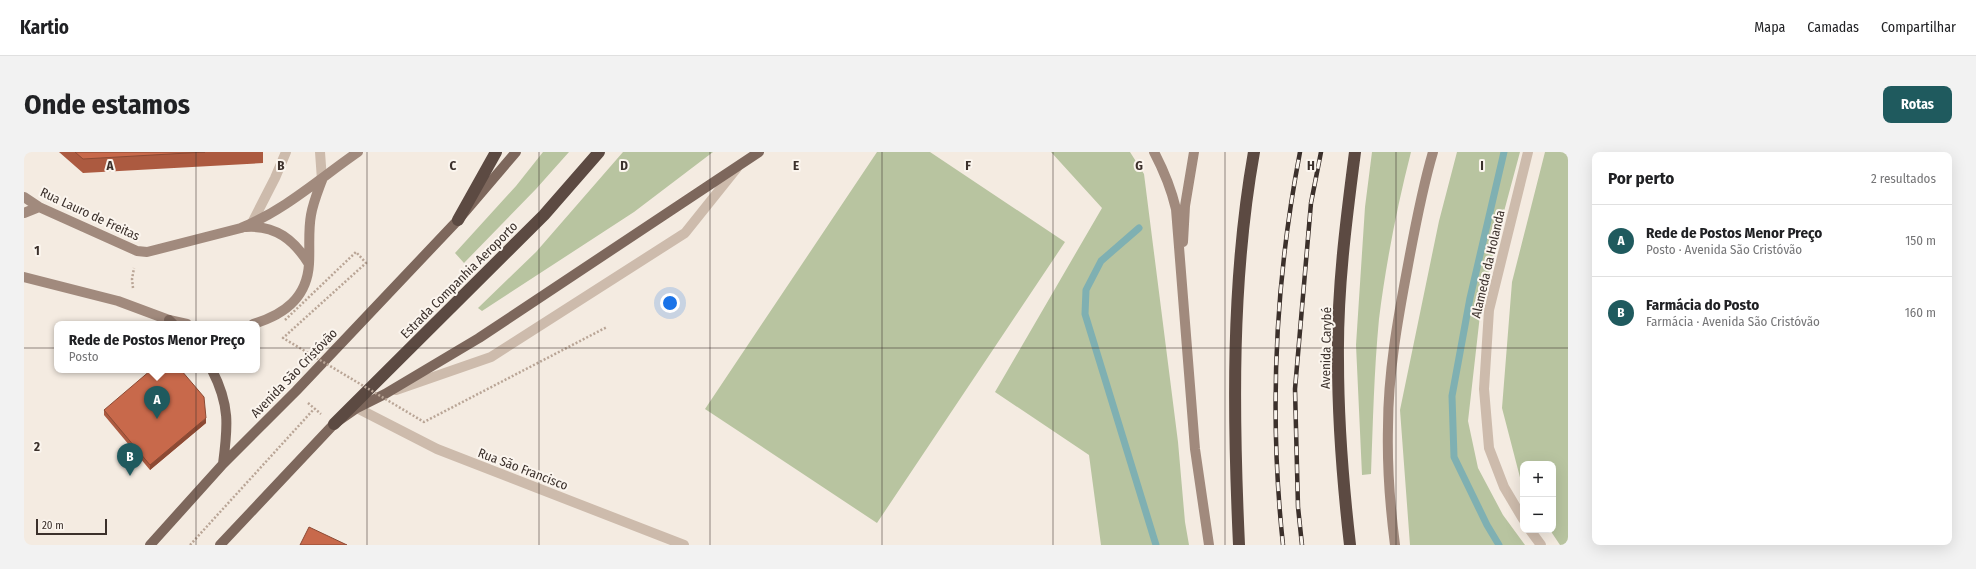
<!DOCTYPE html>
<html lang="pt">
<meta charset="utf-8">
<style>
body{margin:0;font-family:"Fira Sans Condensed",sans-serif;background:#f2f2f2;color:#202124}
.controls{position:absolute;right:12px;bottom:12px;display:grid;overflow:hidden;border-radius:8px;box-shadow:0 4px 16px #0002}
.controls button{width:36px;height:36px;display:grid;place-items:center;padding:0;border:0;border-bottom:1px solid #e0e0e0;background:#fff;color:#202124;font:20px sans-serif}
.scale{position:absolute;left:12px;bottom:10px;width:71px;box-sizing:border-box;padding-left:4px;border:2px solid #3b302b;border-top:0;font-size:11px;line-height:14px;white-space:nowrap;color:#3b302b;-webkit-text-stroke:3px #fbf5ee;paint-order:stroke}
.you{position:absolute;left:646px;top:151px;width:14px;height:14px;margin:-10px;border:3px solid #fff;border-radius:50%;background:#1a73e8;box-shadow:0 0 0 6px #1a73e833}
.badge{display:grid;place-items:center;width:26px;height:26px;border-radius:50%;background:#1f5a5e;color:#fff;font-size:13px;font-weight:700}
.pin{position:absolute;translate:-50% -33px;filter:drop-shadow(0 1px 2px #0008)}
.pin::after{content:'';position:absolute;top:21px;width:14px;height:12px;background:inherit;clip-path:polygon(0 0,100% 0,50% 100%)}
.popup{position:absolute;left:30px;top:169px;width:206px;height:52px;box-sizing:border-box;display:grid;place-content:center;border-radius:8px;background:#fff;filter:drop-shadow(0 1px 3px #0005);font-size:13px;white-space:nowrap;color:#757577}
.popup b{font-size:15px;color:#202124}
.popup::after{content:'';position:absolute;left:50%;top:100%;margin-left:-8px;border:8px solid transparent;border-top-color:#fff}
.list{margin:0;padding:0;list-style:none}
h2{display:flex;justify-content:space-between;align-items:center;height:52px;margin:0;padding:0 16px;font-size:17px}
h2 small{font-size:13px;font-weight:400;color:#757577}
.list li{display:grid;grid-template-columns:26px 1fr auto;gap:12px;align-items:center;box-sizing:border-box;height:72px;padding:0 16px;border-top:1px solid #e0e0e0}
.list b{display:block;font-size:15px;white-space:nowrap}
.list p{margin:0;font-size:13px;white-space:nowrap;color:#757577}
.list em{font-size:13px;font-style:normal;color:#757577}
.map{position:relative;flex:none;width:1544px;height:393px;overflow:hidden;border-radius:8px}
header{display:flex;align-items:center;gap:24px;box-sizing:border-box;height:56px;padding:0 20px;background:#fff;border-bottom:1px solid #e0e0e0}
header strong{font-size:19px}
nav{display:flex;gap:22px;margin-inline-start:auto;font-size:14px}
.intro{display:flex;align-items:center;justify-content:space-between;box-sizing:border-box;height:96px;padding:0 24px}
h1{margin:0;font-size:28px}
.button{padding:10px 18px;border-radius:8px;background:#1f5a5e;color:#fff;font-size:14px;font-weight:700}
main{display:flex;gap:24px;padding:0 24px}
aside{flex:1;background:#fff;border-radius:8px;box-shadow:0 4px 16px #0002}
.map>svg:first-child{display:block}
.green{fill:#b8c4a0}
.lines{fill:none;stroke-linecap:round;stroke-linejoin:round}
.stream{stroke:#7fb0b2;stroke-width:7}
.path{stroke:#b9a596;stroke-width:2.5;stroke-dasharray:2 2;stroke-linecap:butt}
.lane{stroke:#cdbbac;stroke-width:10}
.street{stroke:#cdbbac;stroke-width:10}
.secondary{stroke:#a18a7d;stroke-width:10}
.primary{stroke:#7d675c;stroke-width:10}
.highway{stroke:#5c4a42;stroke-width:12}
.rail-casing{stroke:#3b302b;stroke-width:4.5}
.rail{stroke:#fbf5ee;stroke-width:3;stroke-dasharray:9;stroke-linecap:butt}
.path-bridge{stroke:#b9a596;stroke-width:2.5;stroke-dasharray:2 2;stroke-linecap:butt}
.wall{fill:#ac5a40}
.shaded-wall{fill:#8c4a34}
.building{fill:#c8694b;stroke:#8c4a34}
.grid{fill:none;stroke:#3b302b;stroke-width:1;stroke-opacity:0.55}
.labels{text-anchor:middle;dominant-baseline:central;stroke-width:4;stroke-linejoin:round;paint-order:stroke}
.street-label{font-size:13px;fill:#3b302b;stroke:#fbf5ee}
.grid-label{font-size:13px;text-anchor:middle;font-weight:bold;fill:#3b302b;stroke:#fbf5ee;stroke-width:4;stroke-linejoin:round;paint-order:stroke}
</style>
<header>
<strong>Kartio</strong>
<nav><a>Mapa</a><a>Camadas</a><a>Compartilhar</a></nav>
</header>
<div class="intro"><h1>Onde estamos</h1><a class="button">Rotas</a></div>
<main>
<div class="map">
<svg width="1544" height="393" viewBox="0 0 1544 393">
<rect width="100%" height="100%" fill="#f4ebe1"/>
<path class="green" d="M519,0h26l-33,37 -72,74 -9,-10 61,-67z
M599,0h90l-79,60 -152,99 -4,-3 58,-56z
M853,0h53l135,90 -188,281 -172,-114z
M1027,0h79l14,22 34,268 7,80 4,23h-88l-12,-90 -94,-63 107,-184z
M1348,0h39c-14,55 -25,111 -32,167 -5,52 -6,103 -8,155l-9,1 -6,-130 9,-138z
M1433,0h63l-25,93 -15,70 -12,106 10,47 25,47 22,30h-115l-10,-135 39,-189z
M1521,0h23v393h-8l-10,-15h3v-66h-30v25l-21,-81 10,-126z"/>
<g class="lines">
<path class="stream" d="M1115,76l-38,33 -15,29 -1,24 71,231
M1475,393l-12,-20 -33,-68 -2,-61 18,-98 34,-146"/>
<path class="path" d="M109,136l-1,-9 2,-11
M284,251l13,11
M166,393l124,-136"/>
<path class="lane" d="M296,0l2,28
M228,71l23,-45 11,-26
M372,238l95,-33 194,-124 52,-65
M1499,367l-19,-32 -15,-39 -5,-59 5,-79 39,-158
M1506,378l11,15"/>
<path class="street" d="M333,256l80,41 247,96"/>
<path class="secondary" d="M1130,0c10,19 17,36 22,57l19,240 14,96
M0,45l15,10 98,44 10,1 94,-24c44,-18 78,-49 117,-76
M0,61l15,-6
M222,75c30,-2 48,13 63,37
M1159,90l2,-36 9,-54
M0,125l94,24 51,19 18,4
M229,172c31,-9 54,-26 56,-60 1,-16 -1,-33 2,-49 2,-12 7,-24 11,-35
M1371,393c-5,-39 -8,-79 -7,-118 0,-54 10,-109 20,-162 7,-38 14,-76 25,-113"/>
<path class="primary" d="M145,168l4,4
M188,218c18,35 16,56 11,94
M126,393l73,-81 73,-73 162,-171 58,-68
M196,393l114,-121 23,-16 28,-14 94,-56 280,-186"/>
<path class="highway" d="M434,68l38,-68
M310,272l210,-209 55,-63
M1215,393c-6,-130 -8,-264 15,-393
M1326,393c-7,-61 -12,-123 -12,-185 -1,-69 8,-139 17,-208"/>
<defs>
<path id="rail" d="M1259,393c-14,-131 -8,-263 17,-393
M1278,393l-4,-38 -3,-118 16,-186 10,-51"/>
</defs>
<use href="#rail" class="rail-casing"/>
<use href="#rail" class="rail"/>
<path class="path-bridge" d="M261,168l71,-68 10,11 -83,75 141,84 183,-95"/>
</g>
<path class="wall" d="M35,0h204v11l-180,10z
M80,258l102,13 -56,47 -46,-55z"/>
<path class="shaded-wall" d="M182,266v5l-56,47v-5z"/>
<path class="building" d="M51,0h130l-122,7z
M127,218h30l23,27 2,21 -56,47 -46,-55z
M285,375l38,18h-47z"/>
<path class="grid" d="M172,0v393M343,0v393M515,0v393M686,0v393M858,0v393M1029,0v393M1201,0v393M1372,0v393M0,196h1544"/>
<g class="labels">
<g class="street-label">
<text transform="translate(66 62) rotate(25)">Rua Lauro de Freitas</text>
<text transform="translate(1464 112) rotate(-77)">Alameda da Holanda</text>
<text transform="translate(435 128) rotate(-45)">Estrada Companhia Aeroporto</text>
<text transform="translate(1302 196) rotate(-89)">Avenida Carybé</text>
<text transform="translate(270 221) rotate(-46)">Avenida São Cristóvão</text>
<text transform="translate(499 317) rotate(21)">Rua São Francisco</text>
</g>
</g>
<g class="grid-label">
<text x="86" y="18">A</text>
<text x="257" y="18">B</text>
<text x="429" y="18">C</text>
<text x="600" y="18">D</text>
<text x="772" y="18">E</text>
<text x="944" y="18">F</text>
<text x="1115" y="18">G</text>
<text x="1287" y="18">H</text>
<text x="1458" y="18">I</text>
<text x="13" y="103">1</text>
<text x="13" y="299">2</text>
</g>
</svg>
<div class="controls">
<button>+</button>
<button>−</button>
</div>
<div class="scale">20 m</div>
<div class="you"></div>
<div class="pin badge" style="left:133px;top:267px">A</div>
<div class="popup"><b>Rede de Postos Menor Preço</b>Posto</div>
<div class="pin badge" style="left:106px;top:324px">B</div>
</div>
<aside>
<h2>Por perto<small>2 resultados</small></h2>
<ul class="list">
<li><span class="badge">A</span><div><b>Rede de Postos Menor Preço</b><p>Posto · Avenida São Cristóvão</p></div><em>150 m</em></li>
<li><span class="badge">B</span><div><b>Farmácia do Posto</b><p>Farmácia · Avenida São Cristóvão</p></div><em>160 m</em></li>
</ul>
</aside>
</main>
